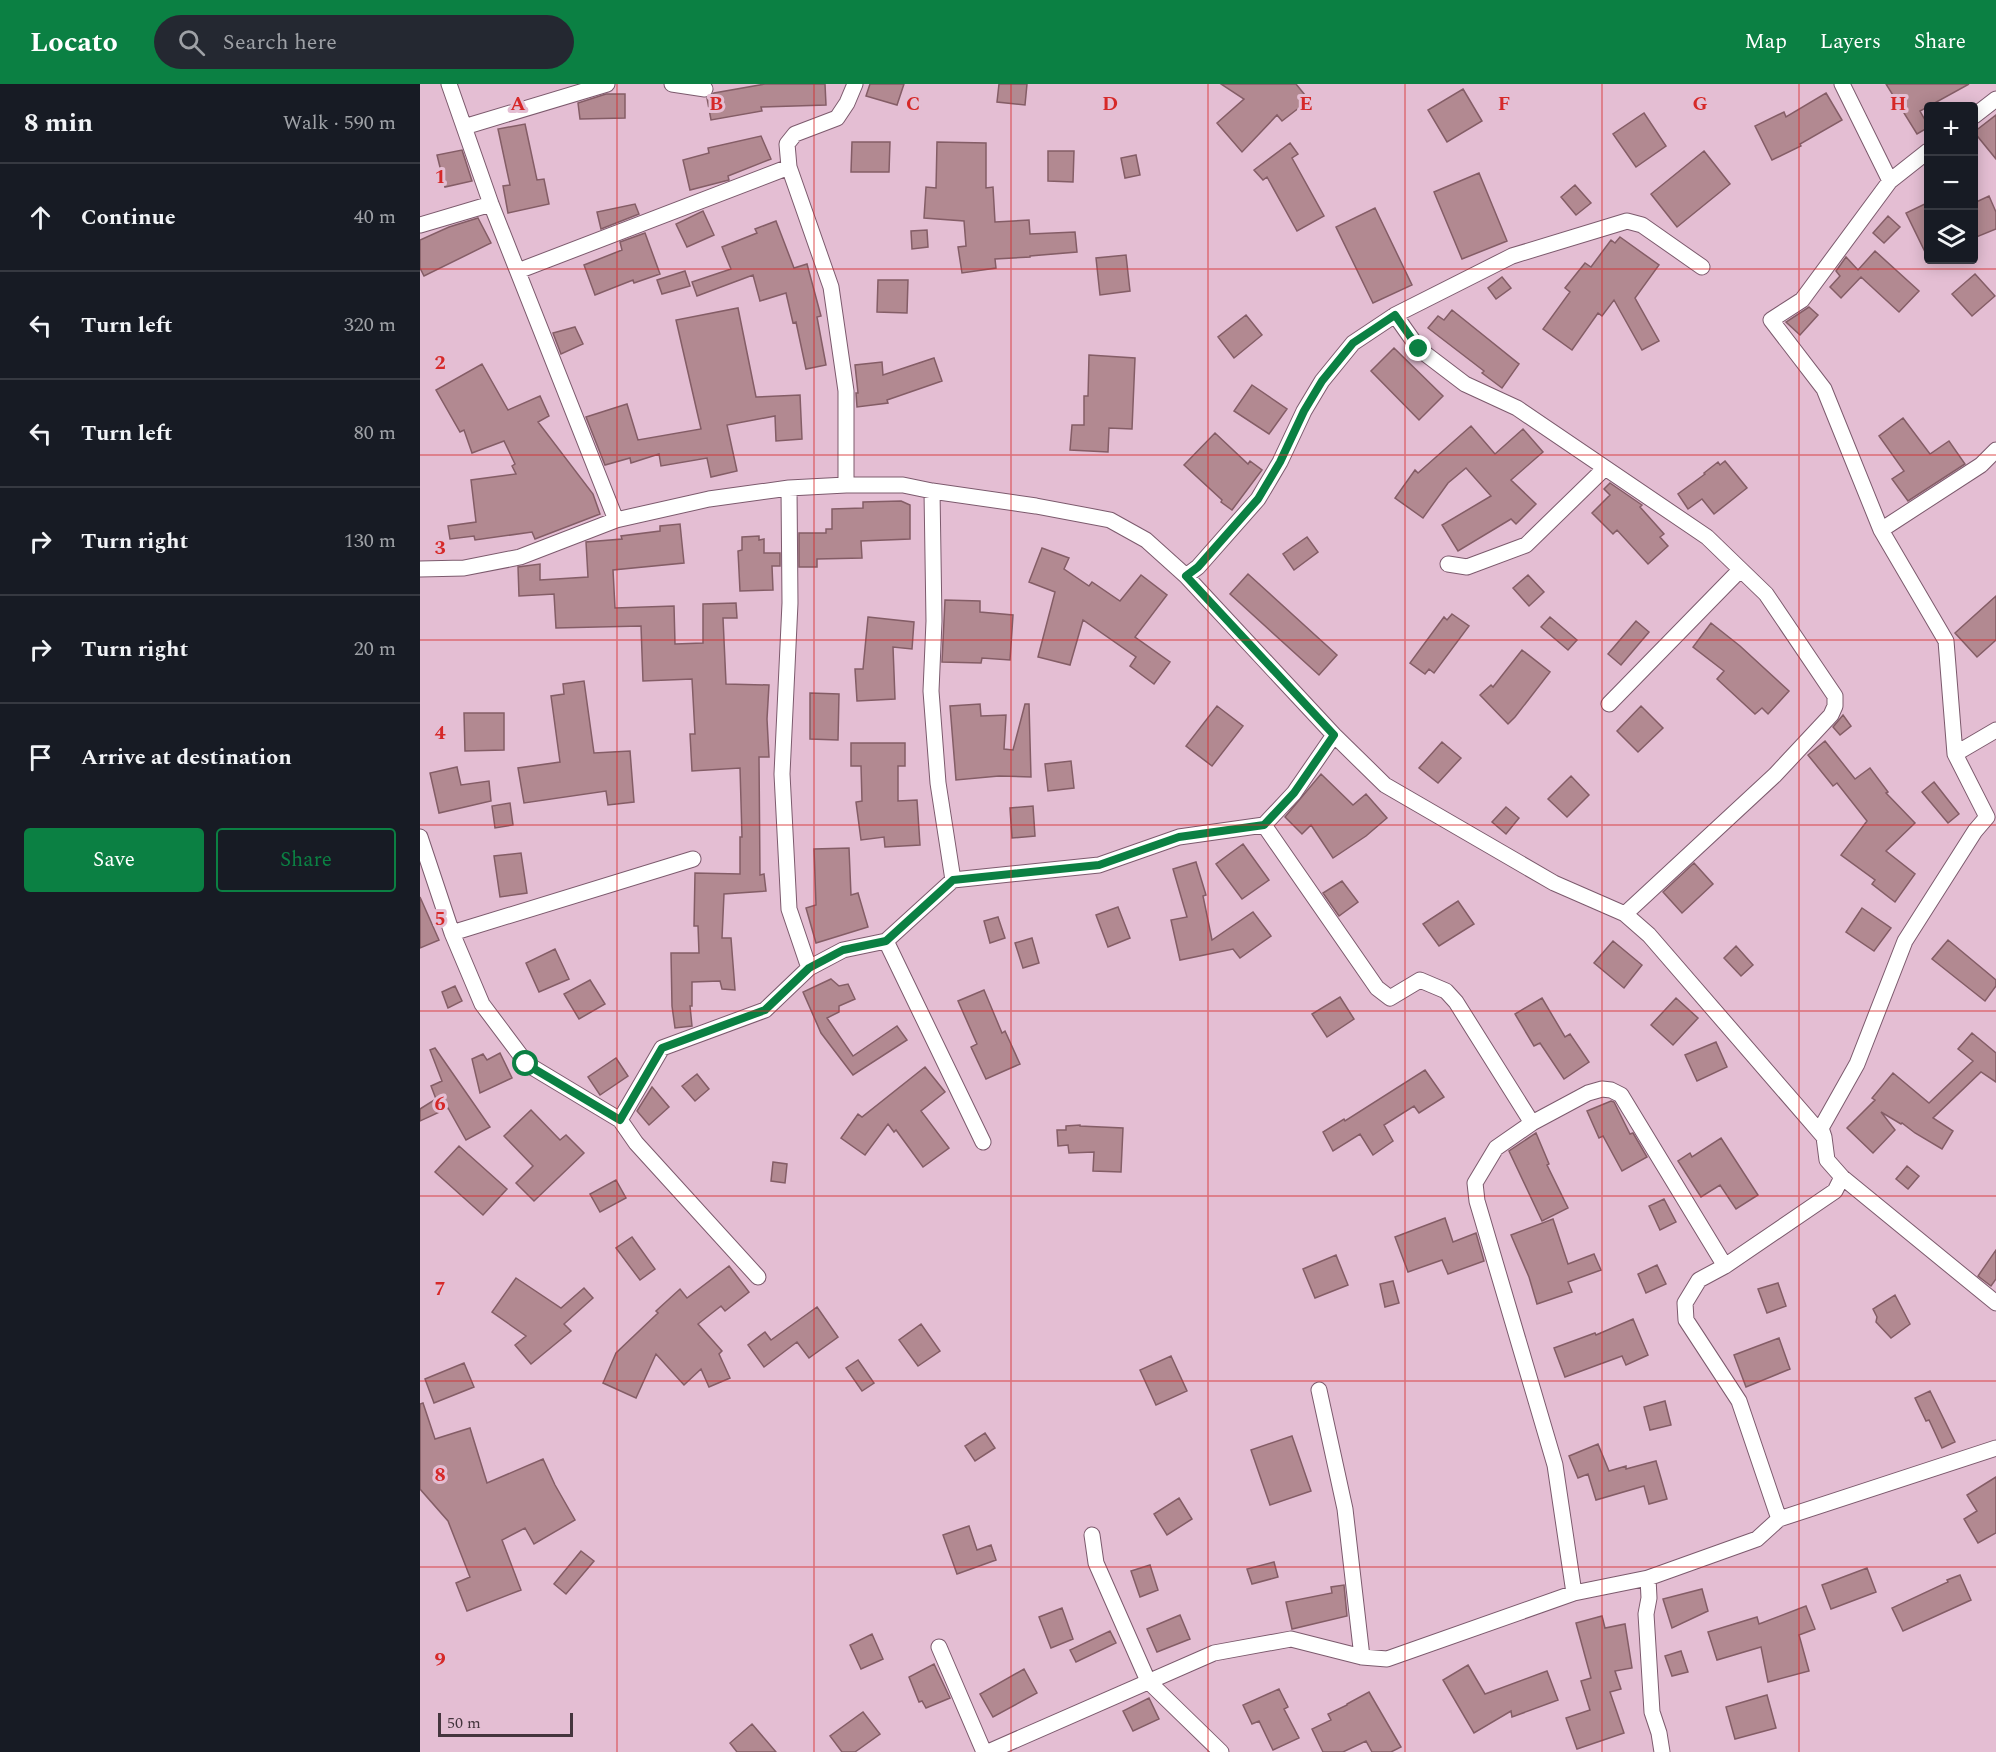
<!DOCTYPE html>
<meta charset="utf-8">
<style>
body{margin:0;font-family:Spectral,serif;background:#242831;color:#f1f3f6}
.controls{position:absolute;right:18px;top:18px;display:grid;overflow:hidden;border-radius:6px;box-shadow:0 3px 15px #0003}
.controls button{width:54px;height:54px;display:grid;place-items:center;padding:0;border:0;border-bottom:2px solid #363941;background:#171b24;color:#f1f3f6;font:30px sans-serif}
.scale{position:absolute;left:18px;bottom:15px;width:135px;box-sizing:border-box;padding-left:6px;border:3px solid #44353d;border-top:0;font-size:16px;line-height:21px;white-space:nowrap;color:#44353d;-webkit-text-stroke:4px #e4bed3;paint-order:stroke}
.stop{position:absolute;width:18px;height:18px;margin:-14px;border:4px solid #0b8043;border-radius:50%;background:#fff}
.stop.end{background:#0b8043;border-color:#fff;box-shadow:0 2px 6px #0008}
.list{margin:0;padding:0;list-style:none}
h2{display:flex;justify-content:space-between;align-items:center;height:78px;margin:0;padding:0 24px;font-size:26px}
h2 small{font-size:20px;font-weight:400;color:#9ea1a6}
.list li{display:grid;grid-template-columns:39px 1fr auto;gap:18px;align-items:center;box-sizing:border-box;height:108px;padding:0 24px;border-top:2px solid #363941}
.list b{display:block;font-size:22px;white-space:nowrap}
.list em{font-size:20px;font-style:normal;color:#9ea1a6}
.actions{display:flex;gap:12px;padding:18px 24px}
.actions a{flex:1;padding:14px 0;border:2px solid #0b8043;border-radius:6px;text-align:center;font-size:21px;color:#0b8043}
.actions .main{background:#0b8043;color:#fff}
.icon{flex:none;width:33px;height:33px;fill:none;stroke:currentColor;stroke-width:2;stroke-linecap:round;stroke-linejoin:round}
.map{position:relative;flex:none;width:1576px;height:1668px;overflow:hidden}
header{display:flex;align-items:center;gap:36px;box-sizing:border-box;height:84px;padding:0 30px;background:#0b8043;color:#fff}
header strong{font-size:28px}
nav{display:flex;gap:33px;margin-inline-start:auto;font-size:21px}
.search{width:420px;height:54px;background:#242831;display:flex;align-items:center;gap:15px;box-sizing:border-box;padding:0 21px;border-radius:33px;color:#9ea1a6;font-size:22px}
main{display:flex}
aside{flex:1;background:#171b24}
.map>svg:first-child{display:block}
.building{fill:#b28991;stroke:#845d66;stroke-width:1.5}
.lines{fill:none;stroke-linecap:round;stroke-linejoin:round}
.street-casing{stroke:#7c5a6d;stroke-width:17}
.street{stroke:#fff;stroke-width:15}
.route{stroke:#0b8043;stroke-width:8}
.grid{fill:none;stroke:#d62828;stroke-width:1.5;stroke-opacity:0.55}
.grid-label{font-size:20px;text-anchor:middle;font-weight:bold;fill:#d62828;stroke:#e4bed3;stroke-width:6;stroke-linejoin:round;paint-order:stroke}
</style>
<header>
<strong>Locato</strong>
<div class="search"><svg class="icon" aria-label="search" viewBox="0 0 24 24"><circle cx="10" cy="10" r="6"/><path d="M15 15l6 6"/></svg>Search here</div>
<nav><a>Map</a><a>Layers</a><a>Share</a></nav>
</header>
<main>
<aside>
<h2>8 min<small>Walk · 590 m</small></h2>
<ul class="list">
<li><svg class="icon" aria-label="ahead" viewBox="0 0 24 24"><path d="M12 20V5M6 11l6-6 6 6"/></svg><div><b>Continue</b></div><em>40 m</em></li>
<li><svg class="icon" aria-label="left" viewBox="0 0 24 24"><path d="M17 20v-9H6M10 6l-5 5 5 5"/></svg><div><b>Turn left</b></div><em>320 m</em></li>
<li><svg class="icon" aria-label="left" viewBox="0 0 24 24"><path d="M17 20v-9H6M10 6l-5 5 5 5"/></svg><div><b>Turn left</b></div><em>80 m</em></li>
<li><svg class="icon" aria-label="right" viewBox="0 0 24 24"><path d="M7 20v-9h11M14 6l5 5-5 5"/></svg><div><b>Turn right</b></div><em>130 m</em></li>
<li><svg class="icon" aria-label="right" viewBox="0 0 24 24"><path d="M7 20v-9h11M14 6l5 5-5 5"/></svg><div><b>Turn right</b></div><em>20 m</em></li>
<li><svg class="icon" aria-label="arrive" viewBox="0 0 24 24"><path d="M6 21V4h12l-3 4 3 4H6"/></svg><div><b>Arrive at destination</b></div></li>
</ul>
<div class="actions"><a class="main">Save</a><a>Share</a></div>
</aside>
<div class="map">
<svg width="1576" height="1668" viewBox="0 0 1576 1668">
<rect width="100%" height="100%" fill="#e4bed3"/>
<path class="building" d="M345,0h60l1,21 -65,2 1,4 -51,9 -4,-22 7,-5z
M450,0h34l-7,21 -31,-9z
M579,0h28l-2,21 -28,-3z
M801,0h75l13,16 -27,21 -5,-6 -35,37 -25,-29 27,-24z
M1466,0h83l-49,27 9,16 -12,7z
M1043,5l19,32 -35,21 -19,-32z
M1406,9l16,27 -42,24 1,2 -29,14 -17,-34 29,-14 2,5z
M186,10h19v24l-45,1 -2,-16z
M1224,29l22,33 -30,21 -23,-33z
M1576,31v44l-22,-27z
M105,40l12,56 7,-1 5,25 -41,9 -5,-27 7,-1 -12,-56z
M341,52l10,23 -43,17 1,4 -39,10 -7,-30 26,-7 -1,-5z
M432,58h38l-1,30h-38z
M517,58l49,1v45l7,-1 2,35 34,-2 1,14 45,-2 2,20 -47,4v1l-35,2 1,9 -34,5 -4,-26 8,-1 -2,-25 -40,-3 2,-31 10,1z
M870,59l8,11 -6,4 32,58 -27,15 -30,-54 -4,3 -9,-10z
M42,66l10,31 -27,6 -8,-32z
M628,67h26l-1,31 -25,-1z
M1284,67l26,33 -53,43 -26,-33z
M716,71l4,20 -15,3 -4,-20z
M1059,89l28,68 -45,18 -28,-67z
M1155,101l16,18 -15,12 -15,-18z
M1569,112l7,16v17l-22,9v-35z
M1509,118v58l-23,-47z
M215,120l4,10 -38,15 -4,-17z
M955,124l37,77 -39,18 -37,-76z
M283,127l11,24 -27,12 -11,-23z
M1468,132l12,11 -16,16 -11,-10z
M58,134l13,25 -67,33 -4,-8v-28l29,-13z
M356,137l18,47 13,-4 14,52 -4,1 9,48 -20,4 -10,-47 -3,1 -7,-30 -26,8 -7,-26 -56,21 -5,-14 39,-13 -9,-22 35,-14 -2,-4z
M507,146l1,17 -16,2 -1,-18z
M225,149l15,41 -26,9 -1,-3 -38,15 -11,-30 38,-15 -2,-8z
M1200,153l39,28 -24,33 24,43 -17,9 -28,-50 -12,16 -4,-3 -26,37 -29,-21 27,-37 -5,-4 20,-25 6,4 20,-27 4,3z
M1455,167l44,40 -20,21 -38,-35 -20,21 -11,-11 10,-11 -4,-5 10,-14 12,13z
M706,171l4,36 -30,4 -4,-37z
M265,187l5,15 -28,8 -5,-14z
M1555,190l20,22 -23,20 -20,-22z
M1082,193l9,11 -15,11 -8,-11z
M458,196h30l-1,33 -30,-1z
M1389,223l9,8 -18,20 -14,-13z
M318,224l18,89 44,-2 2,44 -26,2 -1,-25 -48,9 10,46 -26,6 -4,-19 -46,8 -2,-12 -28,9 -1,-5 -25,7 -19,-48 41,-13 11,36 63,-11 -25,-109z
M1032,226l67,54 -17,24 -20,-15 2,-2 -56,-43 10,-12 6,4z
M826,231l16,20 -28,23 -16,-21z
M155,243l8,17 -22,10 -8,-21z
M974,264l49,48 -24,24 -48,-49z
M669,271l46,3 -3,71 -23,-1 -1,24 -38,-2 2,-25h12v-29h4z
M514,274l8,23 -55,19 1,3 -31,4 -1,-14h2l-3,-28 27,-3 1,13z
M62,280l26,46 32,-14 9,20 -11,6 55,72 7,20 -65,25 -3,-7 -57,8 -1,-4 -24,3 -2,-13 28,-4 -5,-42 45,-6 -4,-8 3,-2 -11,-23 -32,12 -8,-23 -4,2 -24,-42z
M832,301l35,24 -18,25 -35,-23z
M1483,334l27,36 19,-13 16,23 -57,37 -16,-22 12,-8 -25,-35z
M1051,342l24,28 28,-25 20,23 -32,28 25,24 -20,20 -5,-5 -53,32 -16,-26 49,-29 -25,-28 -18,15 -25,35 -28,-20 20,-28 3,3z
M795,349l33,31 2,-3 12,9 -30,40 -11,-8 1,-2 -38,-35z
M1305,377l22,27 -33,26 -12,-15 -14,10 -10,-15 27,-20 -1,-1 14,-11 2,3z
M1190,399l32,22 -2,2 24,27 -4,3 8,9 -20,18 -31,-34 -4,4 -21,-21 18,-18 -6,-6z
M481,417l9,4v34l-49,2 1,17 -45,1v8h-18v-34h27v-4h6v-20l31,-1v-6z
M260,440l4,39 -71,7 2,38 59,-2 1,38 28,-1v-39l33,-1 1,15h-14l3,66 43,1 -2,34 2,38h-10l1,118 4,-1 2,17 -42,3 -2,44h9l4,52 -13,-1 -2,-8 -28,1v24h-2l2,20 -17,2 -3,-22 -1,-53h28l-1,-27h-4l1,-53 45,1v-37h2l-2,-69 -48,3 -2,-37h5l-3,-55 -49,2 -2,-55 -85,2 -2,-34 -35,2 -1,-29 22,-3v16l48,-3 -2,-35 36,-3 -1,-3 39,-5v-5z
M339,452v4l5,-1v14h16v13h-8l1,24 -33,1 -2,-40 4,-1v-13z
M887,453l11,15 -24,18 -11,-16z
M622,464l27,10 -5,11 25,17 3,-4 28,19 21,-26 26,20 -32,42 35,25 -16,22 -24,-18 6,-9 -53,-37 -13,45 -32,-8 17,-65 -26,-10z
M828,490l89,81 -18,20 -89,-81z
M1108,491l16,17 -15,14 -16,-18z
M1576,512v44l-19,17 -22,-24z
M525,516l35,1v11l33,3 -3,45 -28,-2 -1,5 -39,-1z
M1032,530l17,12 -35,47 -5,-4 -4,5 -15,-11 34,-46 3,3z
M448,533l46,5 -2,27 -19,-2 2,52 -38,2 -2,-32h8z
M1130,533l27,23 -9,10 -27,-23z
M1216,537l13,11 -28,33 -13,-11z
M1291,539l29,23 49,45 -21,23 -6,-6 -7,6 -38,-35 7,-8 -31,-24z
M1102,566l28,22 -35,45 -7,7 -28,-29 11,-10 2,2z
M164,597l10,72 36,-2 4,51 -26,3 -2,-14 -82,12 -6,-35 42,-6 -9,-66 13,-2 -1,-10z
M390,609l29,1 -1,46 -28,-1z
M560,620l1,12 25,-1 -2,34 9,1 12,-46h4l2,73 -32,-1 -43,4 -6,-74z
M797,622l26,20 -31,40 -26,-20z
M1221,622l22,22 -25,24 -21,-21z
M44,629h40v37l-39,1z
M1423,631l8,11 -11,9 -7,-8z
M1405,657l30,38 15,-11 18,24 -2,1 29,30 -29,28 29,23 -20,28 -23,-18 3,-4 -34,-25 26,-34 -30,-38 -4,3 -25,-31z
M1022,658l19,16 -23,25 -19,-15z
M431,659h54v23h-7v35l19,-1 3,45 -35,2 -1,-10 -23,3 -5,-38 6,-1 -1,-35h-10z
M651,677l3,27 -26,3 -3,-27z
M37,683l4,18 28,-4 2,20 -52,12 -9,-40z
M901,690l32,31 13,-11 21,24 -21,18 -33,22 -22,-33 -9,9 -17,-17z
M1151,692l18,19 -22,22 -19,-18z
M1514,698l25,32 -11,9 -26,-31z
M90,719l3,22 -18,3 -3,-22z
M613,722l2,30 -23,2 -2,-30z
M1086,723l13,11 -13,16 -14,-12z
M823,760l26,36 -27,19 -26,-35z
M429,764l2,47 7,-2 10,34 -52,16 -10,-35 10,-3 -2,-56z
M101,769l6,40 -27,4 -6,-41z
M776,778l10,33 -3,1 9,44 41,-28 18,24 -31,22 -7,-9 -53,11 -9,-40 16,-3 -14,-48z
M1274,779l19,21 -31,29 -19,-21z
M922,797l16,21 -19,14 -16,-23z
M0,813l19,43 -19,8z
M1038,817l16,23 -35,22 -16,-22z
M698,823l12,31 -22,9 -12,-32z
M1442,824l29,20 -17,23 -28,-19z
M578,833l7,21 -15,5 -6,-22z
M612,854l7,25 -16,5 -8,-25z
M1528,856l48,40v6l-11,15 -53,-42z
M1193,857l29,24 -18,23 -30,-25z
M1316,862l17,19 -12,11 -17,-18z
M135,865l14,30 -30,13 -13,-29z
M411,895l8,7 9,-2 7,15 -16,7v6l-12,6 26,38 44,-30 10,14 -54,35 -32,-42 -18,-41z
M170,896l15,24 -26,15 -15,-25z
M35,902l7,15 -14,7 -6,-16z
M564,906l18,43 3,-2 15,33 -34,15 -15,-32 6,-3 -19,-43z
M920,913l14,22 -27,18 -15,-23z
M1122,914l23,39 5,-3 19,28 -25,17 -24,-36 -6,3 -19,-32z
M1256,914l22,20 -25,27 -22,-20z
M1552,949l24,20v29l-15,-10 -48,46 20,13 -11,18 -27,-16 -13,-10 -1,1 -20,-12 14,18 -22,23 -26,-25 28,-28 -3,-2 21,-25 36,30 44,-42 -15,-12z
M1296,958l11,25 -30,14 -12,-26z
M15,964l55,79 -24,13 -18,-32 -28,13v-12l16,-10 -5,-13 11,-5 -12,-31z
M80,969l12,25 -32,15 -8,-34 11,-5 4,6z
M196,974l12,18 -28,19 -12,-18z
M505,983l20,25 -24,19 28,37 -26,19 -27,-37 -2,2 -6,-8 -23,31 -24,-17 17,-24 4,3z
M1005,986l19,27 -25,16 -5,-7 -30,19 9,16 -20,14 -13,-21 -27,17 -10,-19 21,-13 1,2z
M277,990l12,15 -14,12 -13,-15z
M232,1003l17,20 -20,18 -12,-14z
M1191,1017l3,1 16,32 3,-1 14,24 -25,14 -19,-35 -4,2 -12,-27z
M111,1026l29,30 6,-5 18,18 -50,48 -18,-18 17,-17 -29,-30z
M660,1041v1l43,2 -2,44 -28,-1 1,-19 -25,1 -1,-8 -10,1 -1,-16h9v-4z
M1116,1049l13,31 -2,1 21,43 -26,13 -33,-70z
M1301,1054l37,57 -22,14 -16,-24 -19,12 -23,-36 12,-8 2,4z
M39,1062l48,43 -24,26 -48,-43z
M353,1078l14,2 -2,19 -14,-2z
M1487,1082l12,10 -11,13 -12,-10z
M196,1096l10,18 -26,14 -10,-18z
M1244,1115l12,23 -16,8 -11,-24z
M1025,1134l8,24 23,-9 8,28 -36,13 -6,-14 -34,12 -13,-35z
M1133,1135l15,45 26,-10 7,16 -33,12 4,10 -35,12 -8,-27 -18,-42z
M212,1153l23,32 -15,11 -24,-32z
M1576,1166v29l-5,7 -13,-10z
M916,1171l12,30 -33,13 -12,-29z
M1237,1181l9,19 -20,9 -8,-19z
M309,1182l20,26 -24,19 -4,-5 -23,18 24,27 -3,3 11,24 -21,9 -8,-18 -17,16 -28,-31 -20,44 -33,-15 13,-30 42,-40 -2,-2 24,-22 7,9z
M96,1194l45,30 23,-20 9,10 -29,26 7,7 -40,33 -16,-19 11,-9 -34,-24z
M973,1197l6,22 -14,4 -5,-23z
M1358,1199l8,23 -19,7 -9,-24z
M1475,1211l15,29 -19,14 -15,-16 1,-5 -4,-8z
M397,1223l21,30 -29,21 -12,-16 -33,25 -16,-22 17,-13 6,8z
M1213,1235l15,36 -22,10 -4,-9 -57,21 -11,-29 41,-15 1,2z
M501,1240l19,27 -22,15 -19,-26z
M1359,1254l11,31 -44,18 -12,-32z
M751,1272l16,35 -31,14 -16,-35z
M438,1276l16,23 -12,8 -16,-23z
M44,1279l10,24 -40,16 -9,-24z
M1510,1307l25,51 -13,6 -13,-28 -3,1 -11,-23z
M1245,1317l6,24 -21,5 -6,-23z
M3,1319l12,36 35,-11 17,55 56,-24 12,26 20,35 -41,24 -9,-16 -23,12 19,50 -54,21 -11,-28 14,-6 -22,-56 -28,-32v-85z
M565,1349l10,15 -20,13 -10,-15z
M872,1352l19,55 -41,14 -19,-55z
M1178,1360l11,27 17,-5v3l30,-8 11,38 -18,5 -5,-18 -48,14 -8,-26 -10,4 -9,-22z
M1576,1393v56l-18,10 -14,-24 13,-8 -10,-16z
M759,1414l13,21 -25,16 -13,-21z
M549,1442l8,24 14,-5 5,15 -39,14 -14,-39z
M161,1467l13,10 -28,33 -12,-10z
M854,1478l4,15 -26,7 -5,-15z
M730,1481l8,25 -18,7 -9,-26z
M1447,1484l9,24 -45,17 -9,-24z
M1540,1491l11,25 -68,31 -11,-23 56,-26 -1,-2z
M924,1501l3,31 -55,13 -6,-27 46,-9 -1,-6z
M1282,1505l6,22 -36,17 -9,-29z
M1386,1522l9,23 -16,6 10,36 -41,11 -7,-35 -44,13 -9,-28 49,-15 2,7z
M642,1524l11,31 -22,9 -12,-31z
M760,1531l10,24 -33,13 -10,-23z
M1182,1532l3,12 20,-4 7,44 -17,3 6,18 -11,3 14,41 -47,16 -11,-31 24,-8 -9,-29 10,-3 -15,-55z
M690,1547l6,12 -40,19 -6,-12z
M452,1550l11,25 -22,10 -11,-24z
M1261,1567l7,21 -16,4 -7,-20z
M514,1580l16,34 -24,10 -4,-7 -3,1 -10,-25z
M1048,1581l17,29 62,-23 11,29 -46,17 -1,-6 -37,22 -31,-53z
M604,1585l13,24 -44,24 -13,-23z
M859,1605l9,18 -4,2 15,29 -26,12 -14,-29 -7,3 -9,-19z
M949,1608l32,55 -10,5h-19l-6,-11 -23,11h-20l-11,-23 19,-9 -3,-6 19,-9v-1z
M1347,1611l9,33 -41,11 -9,-32z
M729,1614l10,21 -26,12 -10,-20z
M443,1628l17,22 -25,18h-13l-12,-16z
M332,1640l24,28h-39l-7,-9z"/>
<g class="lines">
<defs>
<path id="street" d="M29,0l42,120 125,316
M252,0l33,5
M1422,0l48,97
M1554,32l22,-17
M44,43l143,-43
M1508,67l-38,30 -88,119 -31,20 53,69 57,141 65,111 9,113 32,63 -12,14 -70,110 -48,123 -36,64 3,9 3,23 15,17 154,126
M0,141l71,-21
M98,187l271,-104
M975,231l24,34 46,35 52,24 190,129 59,57 69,102v10l-4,9 -56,60 -150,139
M426,401v-94l-15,-104 -42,-120 -2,-23 8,-10 42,-16 10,-15 8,-19
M369,404l1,115 -8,171 7,135 20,59
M512,407l2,130 -3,70 7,92 15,97
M1461,446l100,-65 15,-15
M1028,480l19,3 59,-22 79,-77
M0,485l44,-1 56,-11 96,-37 93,-21 80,-11 57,-3h57l29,6 104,15 74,14 36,20 40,36 12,-9 60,-68 22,-37 24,-51 18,-30 31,-38 42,-28 117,-59 115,-35 15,4 60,42
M766,492l148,159 51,50 169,98 71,31 24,21 175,202
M1189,620l131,-134
M1535,670l41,-24
M844,741l113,163 13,10 30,-18 26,11 10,11 76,121
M0,753l32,96 30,71 45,60 93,56 16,23 122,134
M32,849l241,-74
M466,857l97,201
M200,1036l42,-72 103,-38 44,-42 34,-18 43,-9 67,-61 146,-15 80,-28 85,-12 30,-32 40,-58
M899,1306l26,119 17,148
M1359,1435l-40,-118 -53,-81 -1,-17 14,-23 26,-14 110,-75 7,-14
M672,1451l4,28 52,118 73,71
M1154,1509l-19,-128 -78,-264 -2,-18 21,-35 36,-25 56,-30 14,-4 9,1 10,5 104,171
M519,1563l45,105
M568,1668l226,-99 77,-14 71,18 25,2 187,-66 74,-15
M1242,1668l-3,-19 -7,-21 -6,-98 3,-16 -1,-20 109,-39 22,-20 217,-71"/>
</defs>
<use href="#street" class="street-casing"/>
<use href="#street" class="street"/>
</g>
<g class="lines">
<path class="route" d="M106,980l94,56 42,-72 103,-38 44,-42 34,-18 43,-9 67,-61 146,-15 80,-28 85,-12 30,-32 40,-58 -148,-159 12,-9 60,-68 22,-37 24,-51 18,-30 31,-38 42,-28 24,34"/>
</g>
<path class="grid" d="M197,0v1668M394,0v1668M591,0v1668M788,0v1668M985,0v1668M1182,0v1668M1379,0v1668M0,185h1576M0,371h1576M0,556h1576M0,741h1576M0,927h1576M0,1112h1576M0,1297h1576M0,1483h1576"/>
<g class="grid-label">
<text x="98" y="26">A</text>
<text x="296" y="26">B</text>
<text x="493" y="26">C</text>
<text x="690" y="26">D</text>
<text x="886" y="26">E</text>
<text x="1084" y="26">F</text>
<text x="1280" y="26">G</text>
<text x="1478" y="26">H</text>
<text x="20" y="99">1</text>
<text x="20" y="285">2</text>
<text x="20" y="470">3</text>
<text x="20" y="655">4</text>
<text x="20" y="841">5</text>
<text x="20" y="1026">6</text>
<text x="20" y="1211">7</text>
<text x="20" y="1397">8</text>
<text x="20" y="1582">9</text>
</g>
</svg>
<div class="controls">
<button>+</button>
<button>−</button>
<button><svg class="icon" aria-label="layers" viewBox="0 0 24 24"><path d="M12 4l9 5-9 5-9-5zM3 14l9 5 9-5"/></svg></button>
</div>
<div class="scale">50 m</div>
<div class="stop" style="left:106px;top:980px"></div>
<div class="stop end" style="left:999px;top:265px"></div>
</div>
</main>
